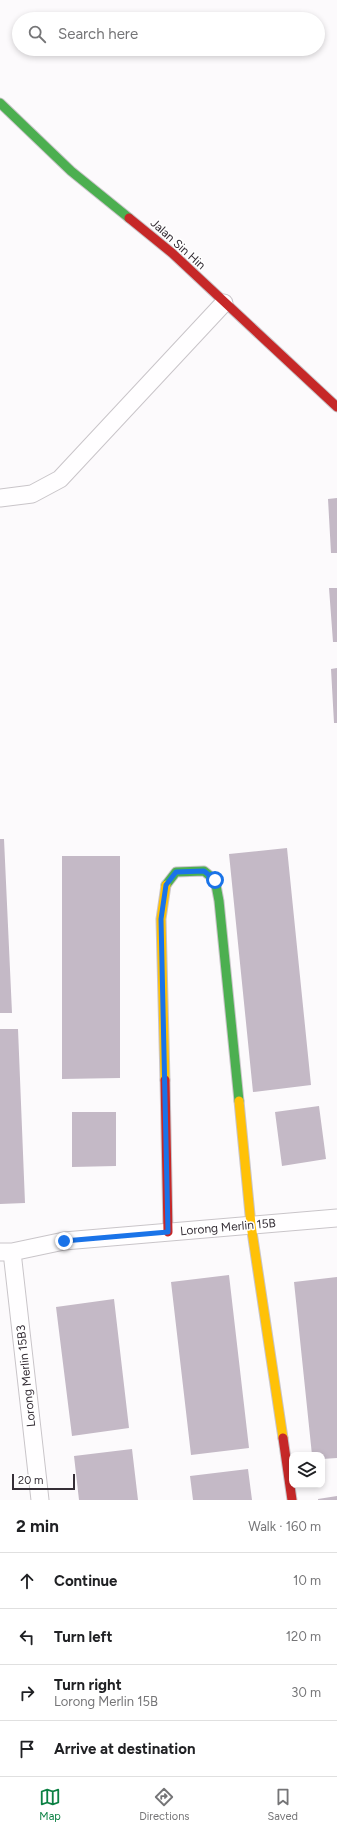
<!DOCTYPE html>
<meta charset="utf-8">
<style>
body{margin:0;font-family:Figtree,sans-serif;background:#f2f2f2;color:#202124}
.controls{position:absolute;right:12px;bottom:12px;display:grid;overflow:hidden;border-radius:8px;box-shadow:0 2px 6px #0003}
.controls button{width:36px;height:36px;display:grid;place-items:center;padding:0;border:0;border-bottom:1px solid #e0e0e0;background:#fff;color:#202124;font:20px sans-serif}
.scale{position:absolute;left:12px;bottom:10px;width:63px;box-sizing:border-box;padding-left:4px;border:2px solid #352e36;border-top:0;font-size:11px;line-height:14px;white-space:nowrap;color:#352e36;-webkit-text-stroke:3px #fff;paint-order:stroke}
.stop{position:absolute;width:12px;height:12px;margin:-9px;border:3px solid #1a73e8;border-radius:50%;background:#fff}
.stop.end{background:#1a73e8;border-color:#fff;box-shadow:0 1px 4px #0008}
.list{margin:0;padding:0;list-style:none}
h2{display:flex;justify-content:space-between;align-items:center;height:52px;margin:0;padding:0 16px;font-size:17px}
h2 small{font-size:13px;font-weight:400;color:#757577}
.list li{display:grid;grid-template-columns:26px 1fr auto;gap:12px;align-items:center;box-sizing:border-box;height:56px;padding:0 16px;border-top:1px solid #e0e0e0}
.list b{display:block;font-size:15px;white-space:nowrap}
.list p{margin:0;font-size:13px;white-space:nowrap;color:#757577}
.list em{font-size:13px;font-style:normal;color:#757577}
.icon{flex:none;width:22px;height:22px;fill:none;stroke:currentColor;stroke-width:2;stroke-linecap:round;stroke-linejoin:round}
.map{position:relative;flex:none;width:337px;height:1500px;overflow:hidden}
.search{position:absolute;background:#fff;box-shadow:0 2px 6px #0003;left:12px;right:12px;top:12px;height:44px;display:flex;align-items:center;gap:10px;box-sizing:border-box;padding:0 14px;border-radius:22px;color:#757577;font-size:15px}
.sheet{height:276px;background:#fff}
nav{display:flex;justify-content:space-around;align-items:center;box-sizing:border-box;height:56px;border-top:1px solid #e0e0e0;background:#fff;font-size:11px;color:#757577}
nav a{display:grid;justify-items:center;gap:2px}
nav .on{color:#0b8043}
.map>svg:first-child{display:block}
.building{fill:#c4b9c6}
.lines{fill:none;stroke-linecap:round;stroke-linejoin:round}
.street-casing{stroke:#c9c5c9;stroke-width:19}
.fast-casing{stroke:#c9c5c9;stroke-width:11}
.slow-casing{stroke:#c9c5c9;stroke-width:11}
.jam-casing{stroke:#c9c5c9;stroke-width:11}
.street{stroke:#fffeff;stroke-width:17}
.fast{stroke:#4caf50;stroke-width:9}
.slow{stroke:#ffc107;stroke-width:9}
.jam{stroke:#c62828;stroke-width:9}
.route{stroke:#1a73e8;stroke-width:5}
.labels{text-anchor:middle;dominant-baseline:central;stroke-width:3;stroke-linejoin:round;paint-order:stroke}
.street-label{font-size:12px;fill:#352e36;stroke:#fff}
</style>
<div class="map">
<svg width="337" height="1500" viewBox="0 0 337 1500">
<rect width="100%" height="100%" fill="#fcfafc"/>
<path class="building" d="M337,498v55h-6l-3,-54z
M329,588h8v54h-4z
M337,668v55h-3l-3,-54z
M0,839h4l8,174h-12z
M287,848l24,237 -58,7 -24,-238z
M62,856h58v222l-58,1z
M0,1029h18l7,174 -25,1z
M319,1106l7,53 -44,7 -7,-54z
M72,1112h44v54l-44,1z
M229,1275l20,173 -58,7 -20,-173z
M337,1277v181l-15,1v-4h-10l-18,-173z
M114,1299l15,129 -57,8 -16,-129z
M132,1449l6,51h-59l-5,-44z
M248,1469l4,31h-59l-3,-24z
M337,1496v4h-19v-1z"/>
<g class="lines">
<defs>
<path id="street" d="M0,498l32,-4 28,-15 164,-176
M0,1252h12l52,-11 273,-23
M12,1252l28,248"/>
<path id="fast" d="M0,103l71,68 58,47
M166,885l10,-13 28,-1 11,9 4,21 20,200"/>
<path id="slow" d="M165,1080l-4,-161 5,-34
M239,1101l12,124 32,213"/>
<path id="jam" d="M129,218l43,35 165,154
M165,1080l3,152
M283,1438l9,62"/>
</defs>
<use href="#street" class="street-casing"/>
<use href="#fast" class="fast-casing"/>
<use href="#slow" class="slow-casing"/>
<use href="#jam" class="jam-casing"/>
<use href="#street" class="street"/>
<use href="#fast" class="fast"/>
<use href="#slow" class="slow"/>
<use href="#jam" class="jam"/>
</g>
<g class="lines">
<path class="route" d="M64,1241l104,-9 -7,-313 5,-34 10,-13 28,-1 11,9"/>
</g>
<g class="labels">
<g class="street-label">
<text transform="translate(178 244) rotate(42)">Jalan Sin Hin</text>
<text transform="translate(228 1227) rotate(-5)">Lorong Merlin 15B</text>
<text transform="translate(26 1376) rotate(-96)">Lorong Merlin 15B3</text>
</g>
</g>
</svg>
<div class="controls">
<button><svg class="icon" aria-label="layers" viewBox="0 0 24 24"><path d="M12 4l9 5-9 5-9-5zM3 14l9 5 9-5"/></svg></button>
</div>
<div class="scale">20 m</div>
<div class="stop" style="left:215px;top:880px"></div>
<div class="stop end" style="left:64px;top:1241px"></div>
<div class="search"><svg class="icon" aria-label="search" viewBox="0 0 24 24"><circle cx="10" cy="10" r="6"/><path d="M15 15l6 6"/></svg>Search here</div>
</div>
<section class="sheet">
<h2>2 min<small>Walk · 160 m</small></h2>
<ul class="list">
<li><svg class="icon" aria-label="ahead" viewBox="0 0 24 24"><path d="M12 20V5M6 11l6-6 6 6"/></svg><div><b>Continue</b></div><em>10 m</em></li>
<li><svg class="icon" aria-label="left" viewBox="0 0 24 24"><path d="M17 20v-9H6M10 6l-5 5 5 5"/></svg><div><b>Turn left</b></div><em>120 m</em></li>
<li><svg class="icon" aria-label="right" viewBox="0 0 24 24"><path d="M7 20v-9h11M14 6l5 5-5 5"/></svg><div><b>Turn right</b><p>Lorong Merlin 15B</p></div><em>30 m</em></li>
<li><svg class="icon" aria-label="arrive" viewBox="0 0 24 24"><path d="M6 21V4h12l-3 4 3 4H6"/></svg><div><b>Arrive at destination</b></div></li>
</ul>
</section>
<nav>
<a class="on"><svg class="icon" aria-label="map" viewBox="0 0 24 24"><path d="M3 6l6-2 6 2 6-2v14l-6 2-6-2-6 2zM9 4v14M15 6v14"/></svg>Map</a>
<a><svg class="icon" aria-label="directions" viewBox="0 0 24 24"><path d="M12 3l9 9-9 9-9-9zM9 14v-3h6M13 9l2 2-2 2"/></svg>Directions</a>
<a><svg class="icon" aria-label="saved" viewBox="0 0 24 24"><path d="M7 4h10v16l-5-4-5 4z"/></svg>Saved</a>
</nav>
